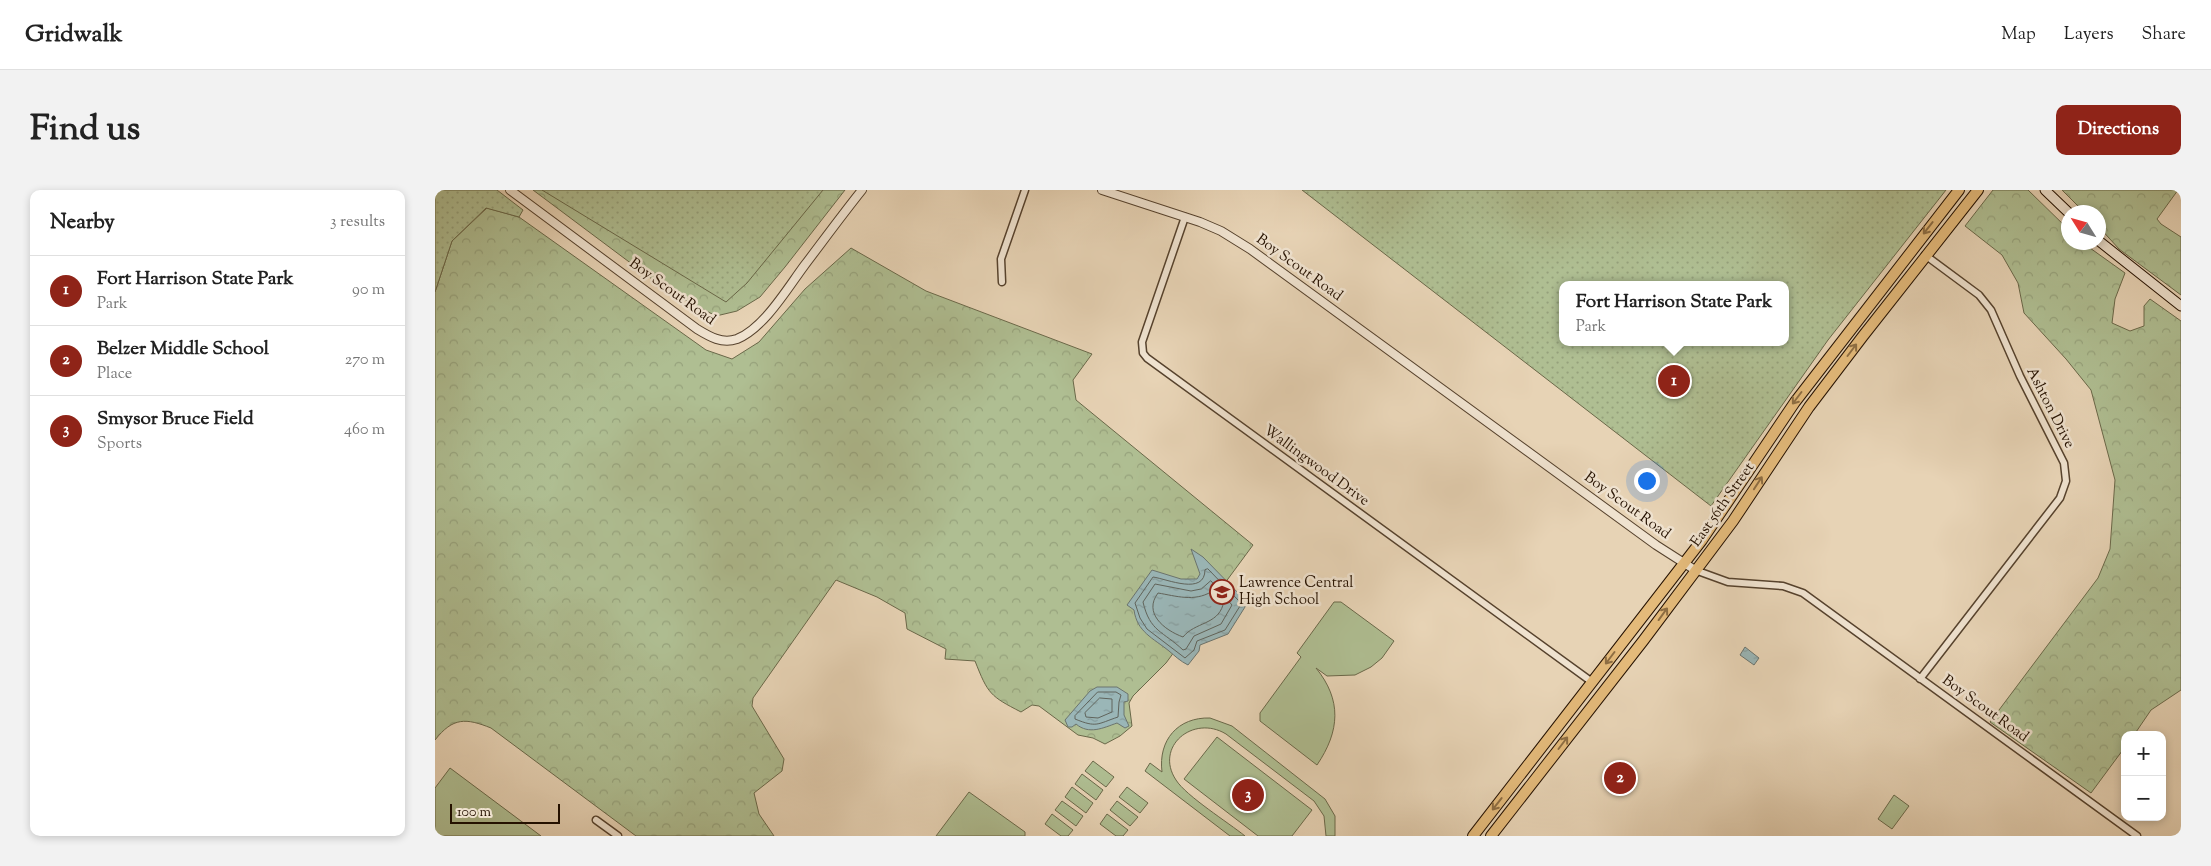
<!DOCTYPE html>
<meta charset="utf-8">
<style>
body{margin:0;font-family:"Sorts Mill Goudy",serif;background:#f2f2f2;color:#222}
.controls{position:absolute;right:15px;bottom:15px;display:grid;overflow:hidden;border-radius:10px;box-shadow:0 2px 8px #0003}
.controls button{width:45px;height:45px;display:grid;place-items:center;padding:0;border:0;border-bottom:1px solid #e0e0e0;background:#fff;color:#222;font:25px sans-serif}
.compass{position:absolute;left:1626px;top:15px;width:45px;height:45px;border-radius:50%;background:#fff;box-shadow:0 2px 8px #0003;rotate:307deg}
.scale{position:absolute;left:15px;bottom:12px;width:110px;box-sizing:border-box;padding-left:5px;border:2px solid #251100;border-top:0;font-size:14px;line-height:18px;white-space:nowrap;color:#251100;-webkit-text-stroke:4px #efe2cf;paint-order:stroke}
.you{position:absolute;left:1211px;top:290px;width:18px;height:18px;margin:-12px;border:4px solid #fff;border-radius:50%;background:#1a73e8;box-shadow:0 0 0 8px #1a73e833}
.badge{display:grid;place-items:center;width:32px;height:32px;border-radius:50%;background:#8f2418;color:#fff;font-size:16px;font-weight:700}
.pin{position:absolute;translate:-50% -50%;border:2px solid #fff;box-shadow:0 1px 5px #0006}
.popup{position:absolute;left:1124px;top:91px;width:230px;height:65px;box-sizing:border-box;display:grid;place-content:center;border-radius:10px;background:#fff;filter:drop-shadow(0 1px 4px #0005);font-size:16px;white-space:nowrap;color:#767676}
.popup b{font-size:19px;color:#222}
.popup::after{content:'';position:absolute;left:50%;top:100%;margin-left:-10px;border:10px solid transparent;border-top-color:#fff}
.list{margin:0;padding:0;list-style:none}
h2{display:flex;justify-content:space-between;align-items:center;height:65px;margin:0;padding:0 20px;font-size:21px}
h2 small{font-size:16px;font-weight:400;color:#767676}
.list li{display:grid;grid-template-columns:32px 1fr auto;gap:15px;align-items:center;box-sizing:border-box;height:70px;padding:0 20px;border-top:1px solid #e0e0e0}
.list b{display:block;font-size:19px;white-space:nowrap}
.list p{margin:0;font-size:16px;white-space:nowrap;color:#767676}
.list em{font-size:16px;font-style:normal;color:#767676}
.map{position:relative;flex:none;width:1746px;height:646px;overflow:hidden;border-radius:10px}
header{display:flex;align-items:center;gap:30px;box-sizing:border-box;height:70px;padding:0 25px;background:#fff;border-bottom:1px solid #e0e0e0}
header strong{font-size:24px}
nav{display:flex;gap:28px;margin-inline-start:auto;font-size:18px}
.intro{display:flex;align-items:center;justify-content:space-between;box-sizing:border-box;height:120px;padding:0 30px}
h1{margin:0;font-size:35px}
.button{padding:12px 22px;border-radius:10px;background:#8f2418;color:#fff;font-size:18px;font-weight:700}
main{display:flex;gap:30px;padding:0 30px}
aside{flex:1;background:#fff;border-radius:10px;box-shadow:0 2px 8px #0003}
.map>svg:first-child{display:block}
.green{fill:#afbe92;stroke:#6a6849}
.forest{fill:url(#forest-crowns);stroke:#6a6849}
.park{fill:url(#park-dots);stroke:#6a6849;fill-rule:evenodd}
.water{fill:url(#water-ripples);stroke:#6b746e}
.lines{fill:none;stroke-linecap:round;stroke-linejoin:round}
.shore{stroke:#60645c;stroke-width:1}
.minor-casing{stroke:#56422d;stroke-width:9}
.tertiary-casing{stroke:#56422d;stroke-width:10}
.secondary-casing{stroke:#251100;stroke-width:11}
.primary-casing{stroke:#251100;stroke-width:12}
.minor{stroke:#efe2cf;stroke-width:6}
.tertiary{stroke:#efe2cf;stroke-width:8}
.secondary{stroke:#efe2cf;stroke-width:9}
.primary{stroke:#e4ba7a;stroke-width:10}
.oneway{stroke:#8e6e43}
.labels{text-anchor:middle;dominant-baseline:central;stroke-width:5;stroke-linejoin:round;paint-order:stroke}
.street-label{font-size:15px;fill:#251100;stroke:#efe2cf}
.poi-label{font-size:15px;fill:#251100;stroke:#efe2cf;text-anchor:start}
</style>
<header>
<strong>Gridwalk</strong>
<nav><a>Map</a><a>Layers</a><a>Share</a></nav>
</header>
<div class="intro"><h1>Find us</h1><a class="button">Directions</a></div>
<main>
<aside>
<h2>Nearby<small>3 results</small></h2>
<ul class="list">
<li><span class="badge">1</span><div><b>Fort Harrison State Park</b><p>Park</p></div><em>90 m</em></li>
<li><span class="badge">2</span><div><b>Belzer Middle School</b><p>Place</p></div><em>270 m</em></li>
<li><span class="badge">3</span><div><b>Smysor Bruce Field</b><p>Sports</p></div><em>460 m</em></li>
</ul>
</aside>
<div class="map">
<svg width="1746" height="646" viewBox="0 0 1746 646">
<defs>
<pattern id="forest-crowns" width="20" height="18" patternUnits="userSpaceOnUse" patternTransform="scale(1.25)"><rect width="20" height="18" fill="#afbe92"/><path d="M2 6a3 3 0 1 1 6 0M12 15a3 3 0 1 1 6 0" fill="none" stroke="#96a27c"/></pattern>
<pattern id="park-dots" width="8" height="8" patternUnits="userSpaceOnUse" patternTransform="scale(1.25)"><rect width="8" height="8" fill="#afbe92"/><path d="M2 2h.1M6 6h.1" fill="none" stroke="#96a27c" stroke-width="1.8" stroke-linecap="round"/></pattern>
<pattern id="water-ripples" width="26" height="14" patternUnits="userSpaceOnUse" patternTransform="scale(1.25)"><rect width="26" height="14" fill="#9ab6b7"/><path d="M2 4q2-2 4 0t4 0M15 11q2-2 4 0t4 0" fill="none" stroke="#859b9c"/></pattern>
</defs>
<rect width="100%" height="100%" fill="#e7d3b5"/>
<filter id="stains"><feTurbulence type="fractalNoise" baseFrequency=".004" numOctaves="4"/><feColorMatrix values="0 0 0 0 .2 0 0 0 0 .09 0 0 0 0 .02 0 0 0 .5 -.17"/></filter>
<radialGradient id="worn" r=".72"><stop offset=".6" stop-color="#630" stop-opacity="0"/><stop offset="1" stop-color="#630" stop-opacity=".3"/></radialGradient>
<path class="green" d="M899,412h7l53,39 -12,17 -11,9 -16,8 -28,1 -11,-8c26,32 24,63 1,97l-57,-44v-8l41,-56 -4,-4z
M775,528l22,8 93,73 10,17v20h-9l-2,-20 -10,-15 -88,-67c-33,-20 -72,13 -50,46 10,16 53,43 69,56h-15l-85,-65 5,-8 12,9c-4,-32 16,-55 48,-54z
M782,547l95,73 -20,26h-34l-74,-57z
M658,571l21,16 -8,10 -21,-16z
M15,578l91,68h-106v-48z
M647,584l21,16 -7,10 -21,-16z
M637,597l21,16 -7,10 -21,-16z
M692,597l21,16 -8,10 -21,-16z
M534,602l56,40v4h-89z
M1459,605l15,11 -17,23 -14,-10z
M627,611l21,15 -7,10 -21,-16z
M682,611l21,16 -8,9 -20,-16z
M617,624l21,16 -5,6h-7l-16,-12z
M672,624l21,16 -5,6h-7l-16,-12z"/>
<path class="forest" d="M98,0h312l-60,77 -25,30 -23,14 -21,5 -48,-25z
M1558,0h35l40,39 1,13 14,1 42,30 -10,26 -3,24 18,8 14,-5v-20l6,-7 31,22v369l-30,20 -17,25h-9v12l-34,46 -101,-71 108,-144 12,-29 5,-69 -24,-90 -25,-31 -42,-46 -6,-30 -16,-28 -37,-29z
M1627,0h116l-21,29 4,5 20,13v58l-62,-46 -20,-22v-15h-15z
M52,18l32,9 187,133 26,9 27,-17 46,-53 46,-41 75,43 166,63 -19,26 3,20 177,145 -87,118 -33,33 -4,7 3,23 -12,10 -15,8 -12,-6 -15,-3 -39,-29 -7,-1 -11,7c-31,-16 -33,-18 -46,-51l-30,-2 1,-10 -39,-20 -2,-16 -28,-16 -41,-17 -83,118 -1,8 32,53 -2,12 -28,22 5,21 15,22h-138l-145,-108c-25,-10 -38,-11 -56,12v-448l17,-51z"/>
<path class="park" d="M0,0h62l26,20 -4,7 -33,-9 -34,33 -17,51z
M107,0h281l-76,93 -21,19z
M867,0h644l-118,150 -117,166zM1128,95h222v57h-222z"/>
<path class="water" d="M756,359l12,8 41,42 1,8 -17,27 -28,11 -1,6 -11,14c-8,-4 -13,-9 -19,-14 -16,-13 -32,-19 -35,-41l-7,-5 25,-35 29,9h16l3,-5z
M1310,457l14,11 -5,7 -14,-10z
M662,497h20l11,7v7l-4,1v13l5,11 -4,2 -8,-5c-14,5 -28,12 -41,1l-4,3h-4l-3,-7 25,-29z"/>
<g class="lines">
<path class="shore" d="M773,379l31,32 1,5 -15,24 -28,11 -3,9 -9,8 -38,-29 -7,-11 -5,-15 18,-26c14,2 52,19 52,-7z
M776,391l21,24 -11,19 -27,12 -8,13 -3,1c-20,-19 -33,-18 -40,-48l12,-18 36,7 10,-2z
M776,402l12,13c-6,20 -28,17 -40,32 -19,-7 -40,-24 -25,-44 18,3 36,9 53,-1z
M663,502h18l5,3 -2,7 -1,15c-21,7 -21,11 -43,2v-3z
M665,508l12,1v13l-14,6 -12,-1 -1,-4z"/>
<defs>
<path id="minor" d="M750,27l-43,125 1,11 4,5 445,324
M567,92l-1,-23 24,-69
M1260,380l33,12 55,4 20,7 334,243
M1485,489l140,-181 6,-17 -2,-18 -44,-87 -29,-66 -12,-15 -54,-40
M161,630l22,16"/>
<path id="tertiary" d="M75,0l187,139c13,8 25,15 40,10 27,-11 50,-50 67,-73 19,-25 38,-51 58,-76
M667,0l98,32 21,9 29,18 406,296 39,25"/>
<path id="secondary" d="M1610,0l24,23
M1664,51l82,65"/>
<path id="primary" d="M1038,646l229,-296 93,-138 164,-212
M1056,646l152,-195 90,-120 76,-114 54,-71 115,-146"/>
</defs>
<use href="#minor" class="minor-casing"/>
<use href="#tertiary" class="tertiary-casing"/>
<use href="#secondary" class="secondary-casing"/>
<use href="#primary" class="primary-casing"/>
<use href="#minor" class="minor"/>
<use href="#tertiary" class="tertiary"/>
<use href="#secondary" class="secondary"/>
<use href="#primary" class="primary"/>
</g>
<defs><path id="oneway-shaft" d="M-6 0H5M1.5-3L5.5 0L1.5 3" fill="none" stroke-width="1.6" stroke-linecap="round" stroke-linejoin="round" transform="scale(1.25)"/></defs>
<g class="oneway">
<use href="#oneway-shaft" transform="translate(1493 38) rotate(128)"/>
<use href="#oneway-shaft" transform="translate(1417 160) rotate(-53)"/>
<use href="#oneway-shaft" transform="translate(1362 208) rotate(127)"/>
<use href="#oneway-shaft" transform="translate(1323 293) rotate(-57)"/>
<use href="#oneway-shaft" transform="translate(1228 424) rotate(-54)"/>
<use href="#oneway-shaft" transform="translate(1175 468) rotate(127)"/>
<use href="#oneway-shaft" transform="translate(1128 553) rotate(-53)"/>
<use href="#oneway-shaft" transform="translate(1062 614) rotate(128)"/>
</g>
<defs>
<symbol id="school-ring" viewBox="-11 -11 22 22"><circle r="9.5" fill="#efe2cf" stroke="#8f2418" stroke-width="1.5"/><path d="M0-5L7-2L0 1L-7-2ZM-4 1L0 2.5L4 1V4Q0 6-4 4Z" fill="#8f2418"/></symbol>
</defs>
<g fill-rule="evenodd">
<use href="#school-ring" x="773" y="388" width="28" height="28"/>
</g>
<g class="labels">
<g class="street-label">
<text transform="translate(864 78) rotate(36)">Boy Scout Road</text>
<text transform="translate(237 102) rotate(36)">Boy Scout Road</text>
<text transform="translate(1615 218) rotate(63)">Ashton Drive</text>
<text transform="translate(881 276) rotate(36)">Wallingwood Drive</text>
<text transform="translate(1288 315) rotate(-55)">East 56th Street</text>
<text transform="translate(1192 316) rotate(36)">Boy Scout Road</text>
<text transform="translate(1550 519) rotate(36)">Boy Scout Road</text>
</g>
<g class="poi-label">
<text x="804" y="393">Lawrence Central<tspan x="804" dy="17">High School</tspan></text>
</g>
</g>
<rect width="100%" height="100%" filter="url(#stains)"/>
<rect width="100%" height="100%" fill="url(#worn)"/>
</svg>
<div class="controls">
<button>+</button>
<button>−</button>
</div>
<svg class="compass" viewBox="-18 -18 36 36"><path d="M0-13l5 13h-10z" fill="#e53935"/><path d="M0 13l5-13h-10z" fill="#767676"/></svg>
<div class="scale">100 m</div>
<div class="you"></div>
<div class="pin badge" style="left:1239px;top:191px">1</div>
<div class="popup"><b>Fort Harrison State Park</b>Park</div>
<div class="pin badge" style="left:1185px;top:588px">2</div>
<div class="pin badge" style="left:813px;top:605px">3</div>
</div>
</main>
